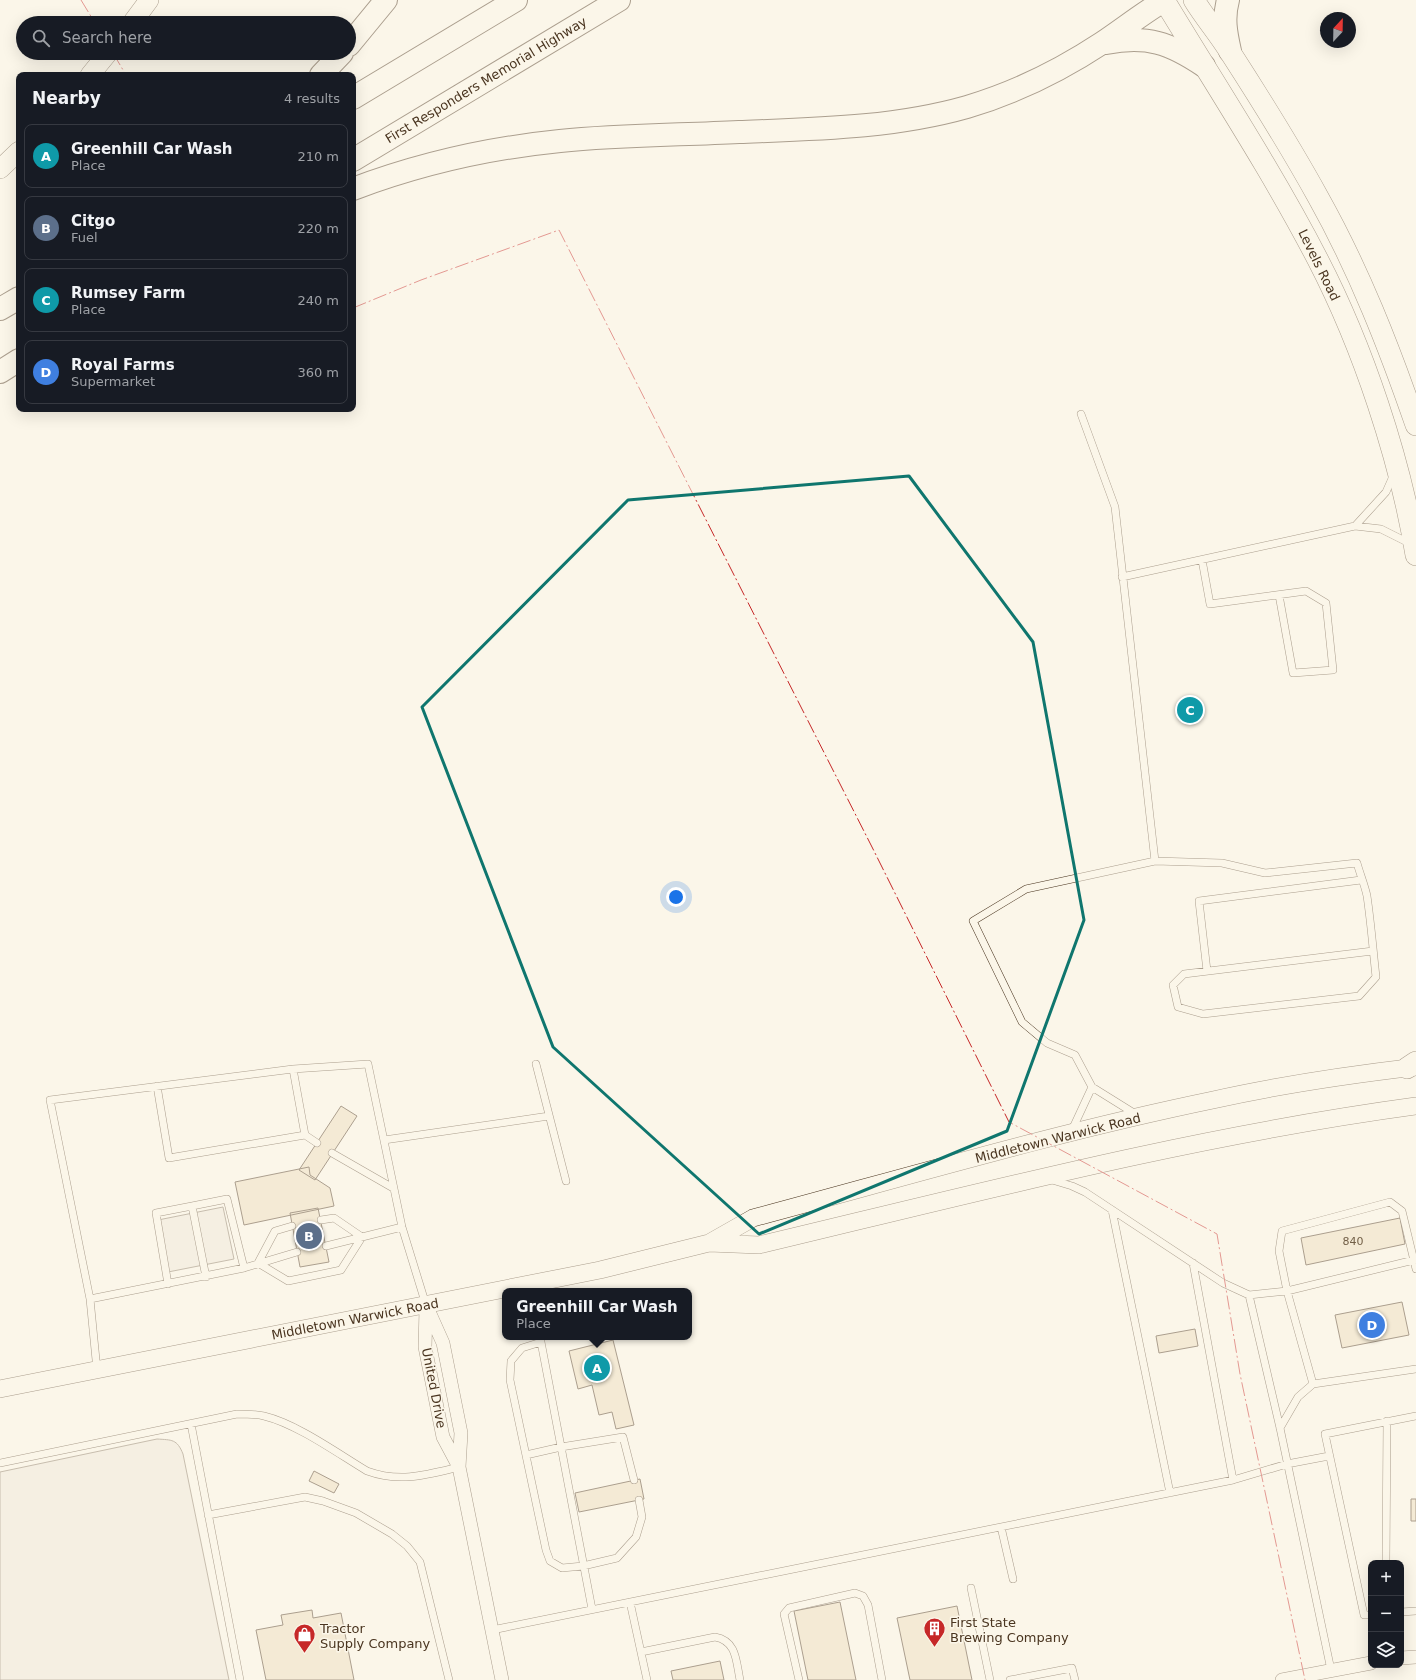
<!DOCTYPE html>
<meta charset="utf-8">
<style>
body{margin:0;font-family:"DejaVu Sans",sans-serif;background:#242831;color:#f1f3f6}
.controls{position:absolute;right:12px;bottom:12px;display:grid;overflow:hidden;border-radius:8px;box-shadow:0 4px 16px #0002}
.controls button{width:36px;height:36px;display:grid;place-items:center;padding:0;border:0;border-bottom:1px solid #363941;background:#171b24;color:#f1f3f6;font:20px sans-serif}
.compass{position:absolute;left:1320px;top:12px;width:36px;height:36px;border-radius:50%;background:#171b24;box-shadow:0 4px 16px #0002;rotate:22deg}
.you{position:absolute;left:676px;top:897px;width:14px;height:14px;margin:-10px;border:3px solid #fff;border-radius:50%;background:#1a73e8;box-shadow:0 0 0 6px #1a73e833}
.badge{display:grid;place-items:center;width:26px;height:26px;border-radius:50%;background:#c62828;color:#fff;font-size:13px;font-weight:700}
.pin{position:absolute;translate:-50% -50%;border:2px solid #fff;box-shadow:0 1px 4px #0006}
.popup{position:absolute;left:502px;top:1288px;width:190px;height:52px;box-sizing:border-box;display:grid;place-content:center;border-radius:8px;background:#171b24;filter:drop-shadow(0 1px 3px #0005);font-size:13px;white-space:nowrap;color:#9ea1a6}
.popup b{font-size:15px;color:#f1f3f6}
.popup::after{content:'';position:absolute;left:50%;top:100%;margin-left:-8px;border:8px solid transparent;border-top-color:#171b24}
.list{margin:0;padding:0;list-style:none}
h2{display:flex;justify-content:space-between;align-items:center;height:52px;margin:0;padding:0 16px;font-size:17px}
h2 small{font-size:13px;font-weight:400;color:#9ea1a6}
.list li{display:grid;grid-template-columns:26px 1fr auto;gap:12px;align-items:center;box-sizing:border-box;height:64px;margin:0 8px 8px;padding:0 8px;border:1px solid #363941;border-radius:8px}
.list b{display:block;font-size:15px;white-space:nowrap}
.list p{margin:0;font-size:13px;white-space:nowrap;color:#9ea1a6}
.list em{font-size:13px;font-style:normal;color:#9ea1a6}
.icon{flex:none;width:22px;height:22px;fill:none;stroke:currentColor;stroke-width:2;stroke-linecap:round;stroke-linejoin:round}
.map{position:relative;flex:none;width:1416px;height:1680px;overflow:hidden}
.search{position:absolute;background:#171b24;box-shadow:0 4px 16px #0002;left:16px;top:16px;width:340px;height:44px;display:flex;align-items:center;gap:10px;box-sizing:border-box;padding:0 14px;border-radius:22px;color:#9ea1a6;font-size:15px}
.panel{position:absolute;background:#171b24;box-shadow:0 4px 16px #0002;left:16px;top:72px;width:340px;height:340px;border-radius:8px}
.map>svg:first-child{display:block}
.green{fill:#ede6d9;stroke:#887966}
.parking{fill:#ede7d9;stroke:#887966}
.building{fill:#ecdcbc;stroke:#4a3520}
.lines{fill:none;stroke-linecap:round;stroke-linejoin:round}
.service-casing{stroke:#4a3520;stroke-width:8}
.minor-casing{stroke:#4a3520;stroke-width:14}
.tertiary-casing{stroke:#4a3520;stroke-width:18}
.secondary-casing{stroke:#4a3520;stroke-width:20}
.primary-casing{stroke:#4a3520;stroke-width:22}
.motorway-casing{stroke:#4a3520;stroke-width:24}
.service{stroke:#fbf6e9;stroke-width:7}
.minor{stroke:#fbf6e9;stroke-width:13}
.tertiary{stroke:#fbf6e9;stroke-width:17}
.secondary{stroke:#fbf6e9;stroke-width:19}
.primary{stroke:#fbf6e9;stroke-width:21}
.motorway{stroke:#fbf6e9;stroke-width:22}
.power{stroke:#c62828;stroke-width:1;stroke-dasharray:14 3 2 3;stroke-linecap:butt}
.marked{fill:none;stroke:#0f766e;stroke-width:3;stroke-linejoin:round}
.labels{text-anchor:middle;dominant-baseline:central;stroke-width:3;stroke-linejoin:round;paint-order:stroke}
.number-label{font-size:11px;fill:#725f47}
.street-label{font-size:13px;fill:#4a3520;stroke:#fbf6e9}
.poi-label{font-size:13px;fill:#4a3520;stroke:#fbf6e9;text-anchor:start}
</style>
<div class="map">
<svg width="1416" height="1680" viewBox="0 0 1416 1680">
<rect width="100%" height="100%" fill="#fbf6e9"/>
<path class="green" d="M157,1439c15,1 20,0 26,15l46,226h-229v-208z"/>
<path class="parking" d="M223,1207l11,52 -66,13 -10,-52z"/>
<path class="building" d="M341,1106l16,10 -42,64 -16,-10z
M309,1167l1,8 20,13 4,18 -90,19 -9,-43z
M318,1208l11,54 -29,5 -10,-54z
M1400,1218l5,26 -99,21 -5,-27z
M1402,1302l7,33 -67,13 -7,-33z
M1195,1329l3,17 -39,7 -3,-17z
M613,1340l21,85 -18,4 -4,-17 -13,3 -7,-30 -14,4 -9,-38z
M314,1471l25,13 -5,9 -25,-12z
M640,1479l4,20 -65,13 -4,-19z
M1411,1499h5v22h-5z
M840,1602l16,78h-48l-14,-69z
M957,1606l15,74h-62l-13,-62z
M312,1610l1,8 28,-5 13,67h-88l-10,-50 27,-5 -2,-10z
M720,1661l4,19h-51l-2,-9z"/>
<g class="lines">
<defs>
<path id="service" d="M1081,414l34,93 40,354 -129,28 -53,32 49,101 25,21 28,12 17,32
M1355,526l31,-34 8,-18
M1202,560l8,44 96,-13 20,12 7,67 -40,3 -14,-78
M1122,577l233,-51 26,3 30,15
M1155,861l67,2 43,10 92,-10c3,11 8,23 10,33 4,27 6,54 9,81l-17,19 -156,18 -25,-7 -5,-22 11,-11 189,-23
M1207,971l-8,-70 162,-21
M536,1064l30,117
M293,1069l12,66
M157,1086l12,72 136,-23 12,8
M1072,1130l20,-43 45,28
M384,1140l165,-24
M332,1153l61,35
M1052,1180l20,6 13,6 138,91 26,12 38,-4 127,-31
M192,1206l35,-7 17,69
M1112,1210l58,283
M292,1226l-17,5 -17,32 30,18 53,-11 21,-33 -28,-19 -13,2
M326,1246l76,-19
M1193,1263l40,217
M168,1284l-12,-71 36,-7 14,71
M1249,1295l31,133 51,242
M90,1299l154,-31 53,-16
M97,1370l-7,-71 -40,-199 243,-31 75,-5 34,163 24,78
M1313,1384l-26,-93 -8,-40 3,-20 108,-29 12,9 14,58
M191,1424l49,256
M1280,1428l18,-31 15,-13 103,-15
M526,1455l35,-8 62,-10 11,43
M0,1463l237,-49c9,0 18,0 27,2 33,8 73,37 103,55 33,12 59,4 92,-4
M208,1515l97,-18 18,4 33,12 36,21 15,12 13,16 29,118
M1001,1527l12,52
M1386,1563l1,-142
M971,1588l19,92
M630,1602l17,78
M592,1609l-51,-267 -19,6 -11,13 -1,19 36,170 4,11 12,7 21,-2 34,-8 19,-21 6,-20 -3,-17
M1401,1612l15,-1
M1371,1615h-7l-39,-181 91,-18
M492,1630l741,-150 54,-16 42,-8
M641,1652l74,-15c22,4 21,24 25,43
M799,1680l-15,-66 5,-6 66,-15 8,3 5,9 14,75
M1010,1680l62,-12 3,12"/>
<path id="minor" d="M426,1305l17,38 18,90 -2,34 43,213
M426,1309l-1,38 18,90 16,30
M1401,1658l15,-1
M1282,1680l89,-17"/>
<path id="tertiary" d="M709,1243l50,2c218,-52 435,-109 657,-139
M0,1389l600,-119 109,-27 44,-25c153,-41 305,-86 460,-118 67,-15 135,-25 203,-33"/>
<path id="secondary" d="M132,23l17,-23
M90,75l18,-22
M0,169l19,-18"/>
<path id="primary" d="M1164,0c52,86 108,171 154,260 45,87 82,198 98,295
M1194,0c11,18 25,34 36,52 31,48 61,96 88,145 41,73 71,150 98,228
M1407,1068l9,-6"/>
<path id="motorway" d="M1228,0c-5,18 -2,33 2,51
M1106,43c41,-8 64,0 98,23
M349,45l37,-45
M321,75l21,-22
M353,98l163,-98
M353,160l266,-160
M353,189c66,-25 137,-41 207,-48 59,-6 120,-6 179,-9 77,-3 154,-4 228,-25 47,-14 94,-37 135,-64 21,-14 41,-30 63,-43
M0,309l19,-11
M0,372l19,-12"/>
</defs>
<use href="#service" class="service-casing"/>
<use href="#minor" class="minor-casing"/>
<use href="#tertiary" class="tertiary-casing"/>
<use href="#secondary" class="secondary-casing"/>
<use href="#primary" class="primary-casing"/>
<use href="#motorway" class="motorway-casing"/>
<use href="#service" class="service"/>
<use href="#minor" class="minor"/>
<use href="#tertiary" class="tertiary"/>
<use href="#secondary" class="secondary"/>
<use href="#primary" class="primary"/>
<use href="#motorway" class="motorway"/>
<path class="power" d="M81,0l14,23
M113,53l13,22
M353,308l68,-28 138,-50 314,619 136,273 208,112 23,140 65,306"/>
</g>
<path d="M0 0H1416V1680H0ZM909,476l124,166 51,278 -77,211 -248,103 -206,-187 -131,-340 206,-207z" fill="#fbf6e9" fill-opacity=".55" fill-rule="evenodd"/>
<path class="marked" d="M909,476l124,166 51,278 -77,211 -248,103 -206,-187 -131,-340 206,-207z"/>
<defs>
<symbol id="building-pin" viewBox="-11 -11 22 30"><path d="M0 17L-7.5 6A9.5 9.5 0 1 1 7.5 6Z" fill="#c62828" stroke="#fbf6e9"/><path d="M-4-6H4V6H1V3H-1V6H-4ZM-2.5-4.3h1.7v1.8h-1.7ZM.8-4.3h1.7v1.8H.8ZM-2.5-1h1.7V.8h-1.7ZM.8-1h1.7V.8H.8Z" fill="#fff"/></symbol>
<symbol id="shop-pin" viewBox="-11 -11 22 30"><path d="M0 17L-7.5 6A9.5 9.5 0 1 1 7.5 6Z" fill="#c62828" stroke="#fbf6e9"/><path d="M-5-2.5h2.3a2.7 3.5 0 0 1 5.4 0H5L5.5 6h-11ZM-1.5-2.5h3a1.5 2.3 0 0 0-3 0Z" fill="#fff"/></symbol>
</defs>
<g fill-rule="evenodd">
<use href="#building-pin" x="922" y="1616" width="25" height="34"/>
<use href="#shop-pin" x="292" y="1622" width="25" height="34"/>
</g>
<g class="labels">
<g class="number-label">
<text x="1353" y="1241">840</text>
</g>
<g class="street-label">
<text transform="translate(486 80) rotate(-31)">First Responders Memorial Highway</text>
<text transform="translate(1319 265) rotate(64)">Levels Road</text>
<text transform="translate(1058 1138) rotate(-14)">Middletown Warwick Road</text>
<text transform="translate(355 1319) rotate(-11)">Middletown Warwick Road</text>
<text transform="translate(434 1388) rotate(79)">United Drive</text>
</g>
<g class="poi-label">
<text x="950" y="1622">First State<tspan x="950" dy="15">Brewing Company</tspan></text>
<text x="320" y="1628">Tractor<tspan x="320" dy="15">Supply Company</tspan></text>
</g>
</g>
</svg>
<div class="controls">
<button>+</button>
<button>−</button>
<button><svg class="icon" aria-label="layers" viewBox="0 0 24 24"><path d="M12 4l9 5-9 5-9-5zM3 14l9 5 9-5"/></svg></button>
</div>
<svg class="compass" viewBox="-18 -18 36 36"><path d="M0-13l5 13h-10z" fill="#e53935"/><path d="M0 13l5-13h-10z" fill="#9ea1a6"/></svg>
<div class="you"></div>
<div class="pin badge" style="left:597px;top:1368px;background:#0f9aa8">A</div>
<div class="popup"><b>Greenhill Car Wash</b>Place</div>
<div class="pin badge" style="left:309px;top:1236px;background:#5c6f8a">B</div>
<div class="pin badge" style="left:1190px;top:710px;background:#0f9aa8">C</div>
<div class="pin badge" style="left:1372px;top:1325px;background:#3f7fe0">D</div>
<div class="search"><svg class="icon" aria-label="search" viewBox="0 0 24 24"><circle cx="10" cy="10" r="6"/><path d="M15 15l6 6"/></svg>Search here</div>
<section class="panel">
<h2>Nearby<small>4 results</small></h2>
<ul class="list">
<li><span class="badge" style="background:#0f9aa8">A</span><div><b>Greenhill Car Wash</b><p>Place</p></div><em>210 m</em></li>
<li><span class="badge" style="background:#5c6f8a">B</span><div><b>Citgo</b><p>Fuel</p></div><em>220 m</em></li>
<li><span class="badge" style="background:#0f9aa8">C</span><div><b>Rumsey Farm</b><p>Place</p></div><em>240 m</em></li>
<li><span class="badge" style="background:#3f7fe0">D</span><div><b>Royal Farms</b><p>Supermarket</p></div><em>360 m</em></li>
</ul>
</section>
</div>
